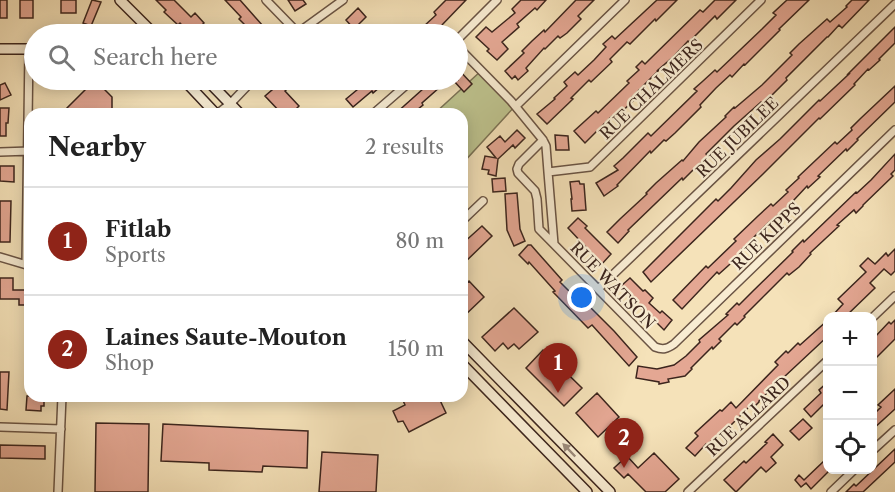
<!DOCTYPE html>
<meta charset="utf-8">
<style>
body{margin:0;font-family:"Libre Caslon Text",serif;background:#f6f6f6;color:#222}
.controls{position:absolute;right:18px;bottom:18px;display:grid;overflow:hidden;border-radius:12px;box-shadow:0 3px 15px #0003}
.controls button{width:54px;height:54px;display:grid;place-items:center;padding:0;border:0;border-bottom:2px solid #e0e0e0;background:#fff;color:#222;font:30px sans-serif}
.you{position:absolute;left:582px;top:298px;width:21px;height:21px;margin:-15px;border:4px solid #fff;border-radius:50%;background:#1a73e8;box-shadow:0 0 0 9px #1a73e833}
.badge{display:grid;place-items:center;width:39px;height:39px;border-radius:50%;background:#8f2418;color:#fff;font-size:20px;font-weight:700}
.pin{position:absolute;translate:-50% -50px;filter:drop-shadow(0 2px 3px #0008)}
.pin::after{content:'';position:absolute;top:32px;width:21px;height:18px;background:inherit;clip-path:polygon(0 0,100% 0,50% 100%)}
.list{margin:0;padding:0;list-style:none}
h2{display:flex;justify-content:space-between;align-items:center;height:78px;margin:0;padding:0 24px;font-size:26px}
h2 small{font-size:20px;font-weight:400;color:#767676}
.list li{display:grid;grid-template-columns:39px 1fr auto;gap:18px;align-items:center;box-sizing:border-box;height:108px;padding:0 24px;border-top:2px solid #e0e0e0}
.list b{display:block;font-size:22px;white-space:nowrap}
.list p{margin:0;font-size:20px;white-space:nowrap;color:#767676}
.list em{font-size:20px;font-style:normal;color:#767676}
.icon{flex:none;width:33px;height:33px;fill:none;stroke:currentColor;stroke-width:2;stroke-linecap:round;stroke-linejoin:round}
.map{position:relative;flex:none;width:895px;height:492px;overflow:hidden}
.search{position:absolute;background:#fff;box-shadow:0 3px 15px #0003;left:24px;top:24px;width:444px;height:66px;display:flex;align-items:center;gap:15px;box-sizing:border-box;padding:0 21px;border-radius:33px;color:#767676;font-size:22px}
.panel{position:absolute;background:#fff;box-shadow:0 3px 15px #0003;left:24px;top:108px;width:444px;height:294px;border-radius:18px}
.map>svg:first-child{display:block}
.green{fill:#bec38e;stroke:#7d7456;stroke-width:1.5}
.building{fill:#e4a793;stroke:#3c251d;stroke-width:1.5}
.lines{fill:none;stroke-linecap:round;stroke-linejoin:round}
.street-casing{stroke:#6a5444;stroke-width:10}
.secondary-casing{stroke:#3c251d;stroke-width:12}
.street{stroke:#f8ecd2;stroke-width:7}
.secondary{stroke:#f8ecd2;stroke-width:9}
.oneway{fill:#9a8878}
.labels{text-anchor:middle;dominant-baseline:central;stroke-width:4.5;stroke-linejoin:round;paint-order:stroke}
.street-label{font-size:16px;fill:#3c251d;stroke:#f8ecd2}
</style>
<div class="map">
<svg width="895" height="492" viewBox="0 0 895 492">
<rect width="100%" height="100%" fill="#f5e2b9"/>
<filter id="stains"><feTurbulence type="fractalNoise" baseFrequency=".00333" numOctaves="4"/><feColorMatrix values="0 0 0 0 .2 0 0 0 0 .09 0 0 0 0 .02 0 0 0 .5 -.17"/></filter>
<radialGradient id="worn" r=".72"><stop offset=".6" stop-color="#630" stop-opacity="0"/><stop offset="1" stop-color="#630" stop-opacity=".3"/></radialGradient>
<path class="green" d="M482,70l34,35 -54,59v-50h-28z"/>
<path class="building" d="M0,0h7v18h-7z
M20,0h13v18h-13z
M61,0h15v13h-15z
M92,0l9,2 -10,24 -8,-3z
M156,0h18l17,17 4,-4 9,10 -12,11h-2l-10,-11 -2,2 -14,-13 2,-2z
M225,0h15l23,26 1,-1 9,9h-15l-6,-6 -2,2 -11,-11 2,-2z
M288,0h15l3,4 -11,7z
M446,0h20l-26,27 3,4 -4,3h-9l-7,-7 13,-12 -2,-3z
M521,0h25l-9,10 -2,-2 -18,16 2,3 -17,15 6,7 -11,11 -10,-9 2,-2 -13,-12 10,-10 6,5 23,-19 -3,-4z
M576,0h18l-16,16 3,3 -14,14 -7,5 -2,-2 -13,13 -1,-1 -18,20 2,3 -10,9 -3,-4 -3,3 -7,-8 19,-18 -2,-2 10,-10 12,-11 1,2z
M657,0h20l-21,21 -1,-2 -25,25 -3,-2 -17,17 2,3 -21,20 -2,-2 -18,18 2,1 -26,25 -10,-10 18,-15 -1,-1 13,-12 -3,-4 11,-10 3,3 16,-15 12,-13 -3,-3 9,-8 3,3z
M715,0h21l-19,19 -2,-3 -26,26 -1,-1 -15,16 -15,13h1l-27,27 3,2 -21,20 -2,-3 -27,27 -11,-12 22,-20 2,2 31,-30 -2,-2 12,-11 -3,-3 6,-6 3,3 4,-4 51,-50 3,2z
M787,0h22l-30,29 1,1 -35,35 -1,-1 -12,13 -2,-2 -14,13 -16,17 1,2 -26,26 -9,8 -2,-1 -13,13 -1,-2 -33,34 1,1 -14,10 -8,-13 22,-13 -4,-4 9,-8 25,-25 3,3 46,-45 -3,-2 9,-8 12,-11 2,2 45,-43 14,-14 -3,-2z
M852,0h17l-27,28 -3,-3 -11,12h-1l-41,41 1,2 -24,24 -2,-2 -27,24 -28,28 2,2 -13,12 -12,12 -1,-2 -54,52 1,1 -11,12 -11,-11 13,-13 27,-25 -1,-1 10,-10 26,-23 1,1 16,-19 27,-25 -1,-1 9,-9 1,1 27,-23 30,-30 -2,-2 9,-9 28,-25 3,3 17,-15 -1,-1z
M358,8l8,9 -12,12 -8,-9z
M895,27v16l-16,16 1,1 -11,10 -1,-1 -14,15 1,1 -35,34 -1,-1 -56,56 -112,108 -8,-10 73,-73 2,2 13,-13 25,-28 24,-21 39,-39 1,1 29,-27h-1z
M458,69l14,15 -8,8 -11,-12h5z
M95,80l17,17v13l4,4h-42l-7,-6z
M278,80h19l-12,11 14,15 -8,8h-9l-17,-18 8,-7 -2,-3z
M369,80h19l-15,13 -1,-2 -19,16 -7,-8z
M433,80l7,7 -18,16 1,2 -11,9h-17z
M5,83l6,12 -11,5v-15z
M895,86v16l-38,37 1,1 -11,11 -1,-2 -28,27 2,1 -12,11 -1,-2 -14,15 1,1 -26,21 -27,27 1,1 -13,14 -10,9 -2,-2 -35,37 -9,-9 33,-34 2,2 28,-27 -2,-2 24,-23 13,-12 2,2 15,-14 -2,-2 13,-12 -1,-1 37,-35 2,2 15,-14 -1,-2 9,-9z
M0,108h9l-1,15h-2v13h-6z
M517,130l8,8 -10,10 -2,-3 -15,14 -2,17 -8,-2 1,-4 -7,-1 3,-13 11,2 -9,-11 13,-11 5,6z
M555,135l13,1 1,14h-13z
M895,154v16l-4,4 2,2 -30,29v1l-7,7 -2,-3 -17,15 2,1 -29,27 1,1 -12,13 -10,8 -2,-2 -43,43 1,1 -8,8 -2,-2 -16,16 2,2 -8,8 -1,-2 -21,21 1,1 -7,7 -17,3 1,3 -10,2v-2l-23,-4 2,-12 19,3 17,-4 12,-9 14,-14 -1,-2 29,-25 -2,-1 11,-11 2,2 14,-14 40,-39 -1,-1 11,-11 1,2 52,-50 1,1 14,-13z
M0,166h14v16l-14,-1z
M505,178l1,13 -13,1 -1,-13z
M579,181l1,3h4l2,26 -14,1 -1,-12h1l-2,-17z
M517,193l3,36 5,12 -11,5 -7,-16 -2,-36z
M0,201h11l-1,41h-10z
M578,218l9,8 -2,2 26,26 -9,10 -34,-36z
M482,226l10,10 -30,29v-21z
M528,245h3l7,8 24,27 -2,2 15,15 12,11 2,-2 25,25 23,26 -8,9 -37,-41 -4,3 -35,-36 2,-1 -26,-29 -1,2 -9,-9z
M895,249v22l-4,4 -7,-6 -14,14 5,5 -29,28h-14l11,-12 -5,-5 28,-27 -6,-6 8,-8 7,6 11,-11 2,3z
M0,278h13v12h17v15h-11v-6h-19z
M630,278l13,13 2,-1 8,8 -4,5 11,10 2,-2 10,9 -8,10 -15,-15 -1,1 -27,-30z
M469,281l15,16 -22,21v-30z
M514,308l24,24 -19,17 -5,-5 -6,5 -5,-6 -8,8 -13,-14z
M828,320v16l-60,56 -9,9v1l-4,4 -2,-2 -2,1 -30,30 -1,-2 -13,12 -1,-1 -11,12 -9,-8 12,-12 -3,-3 25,-23 2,1 9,-9 5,6 42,-43 -3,-3 11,-11 2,2 10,-10 2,2z
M895,320v19l-22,22v-22l16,-17 2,2z
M543,350l39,38 -18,18 -38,-38z
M0,372h9l-2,38 -7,-1z
M828,382v17l-4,3 1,1 -14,14 -7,-8 17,-16 -2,-3z
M895,389v20l-22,20v-14l8,-8 -3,-2z
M597,393l22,24 -21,20 -22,-24z
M27,396h17v10h-3v5l-15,-1z
M401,396h37l8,17 -37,19 -6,-11 -5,1 -5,-11 12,-6z
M803,419l9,9 -13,12 -9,-9z
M96,423l53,1 -1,68h-53z
M163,424l145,7 -1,37 -44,-2 -1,6 -53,-2v-7l-48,-2z
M773,434l10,11 -12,12 5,6 -10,9 -5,-5 -25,25 -12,-12 20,-19 2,2 21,-20 -2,-1z
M0,445l45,1v13l-45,-1z
M895,449v13l-32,30h-17l8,-8 2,2z
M322,452l56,3 -2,37h-57z
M654,453l25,26 -14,13h-19l-18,-18 -4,4 -10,-10 13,-12 11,12z
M824,461l4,3v8l-17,17 -5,-6 -5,4 -6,-7 4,-5 5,5z"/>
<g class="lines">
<defs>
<path id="street" d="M266,0l32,33
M296,34l47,-34
M458,39l39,-39
M458,47l53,54 32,39 3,6 2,26 6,72
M516,106l109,-106
M217,114l13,-10 23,-24
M373,114l39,-34
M543,140l-24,24 -2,5 1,4 17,18 2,8 2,30 116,118c8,3 12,2 19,-3l221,-214
M0,152l30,-1
M548,172l42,-5 171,-167
M462,221l21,-20
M0,257l30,9
M26,265l3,-216
M598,289l297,-285
M872,318l23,-22
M0,427l61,2
M872,451l23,-21
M58,492l4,-96
M688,492l140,-132
M831,492l23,-22"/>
<path id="secondary" d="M120,0l31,31v3
M151,31l11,1 2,2
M0,49h34
M184,80l32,34
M207,80l33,34
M462,341l148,151
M462,364l125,128"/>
</defs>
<use href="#street" class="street-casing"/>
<use href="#secondary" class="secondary-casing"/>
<use href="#street" class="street"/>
<use href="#secondary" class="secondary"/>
</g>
<defs><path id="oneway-solid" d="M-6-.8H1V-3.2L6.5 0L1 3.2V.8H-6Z" transform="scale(1.5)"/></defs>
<use class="oneway" href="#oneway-solid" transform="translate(569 450) rotate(-134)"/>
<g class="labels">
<g class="street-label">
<text transform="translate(651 89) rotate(-44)">RUE CHALMERS</text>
<text transform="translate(737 137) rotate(-44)">RUE JUBILEE</text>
<text transform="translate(766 236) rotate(-44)">RUE KIPPS</text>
<text transform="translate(613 285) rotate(46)">RUE WATSON</text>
<text transform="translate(748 416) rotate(-43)">RUE ALLARD</text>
</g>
</g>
<rect width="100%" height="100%" filter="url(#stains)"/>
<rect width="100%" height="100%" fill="url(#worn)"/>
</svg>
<div class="controls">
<button>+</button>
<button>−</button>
<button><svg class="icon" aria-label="locate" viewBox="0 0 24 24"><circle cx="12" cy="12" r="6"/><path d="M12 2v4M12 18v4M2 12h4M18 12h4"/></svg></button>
</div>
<div class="you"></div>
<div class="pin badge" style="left:558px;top:393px">1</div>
<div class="pin badge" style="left:624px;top:468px">2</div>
<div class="search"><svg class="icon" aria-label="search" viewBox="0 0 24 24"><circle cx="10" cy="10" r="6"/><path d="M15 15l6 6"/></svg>Search here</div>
<section class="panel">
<h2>Nearby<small>2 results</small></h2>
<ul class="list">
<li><span class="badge">1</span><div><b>Fitlab</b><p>Sports</p></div><em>80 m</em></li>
<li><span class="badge">2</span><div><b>Laines Saute-Mouton</b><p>Shop</p></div><em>150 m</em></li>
</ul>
</section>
</div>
